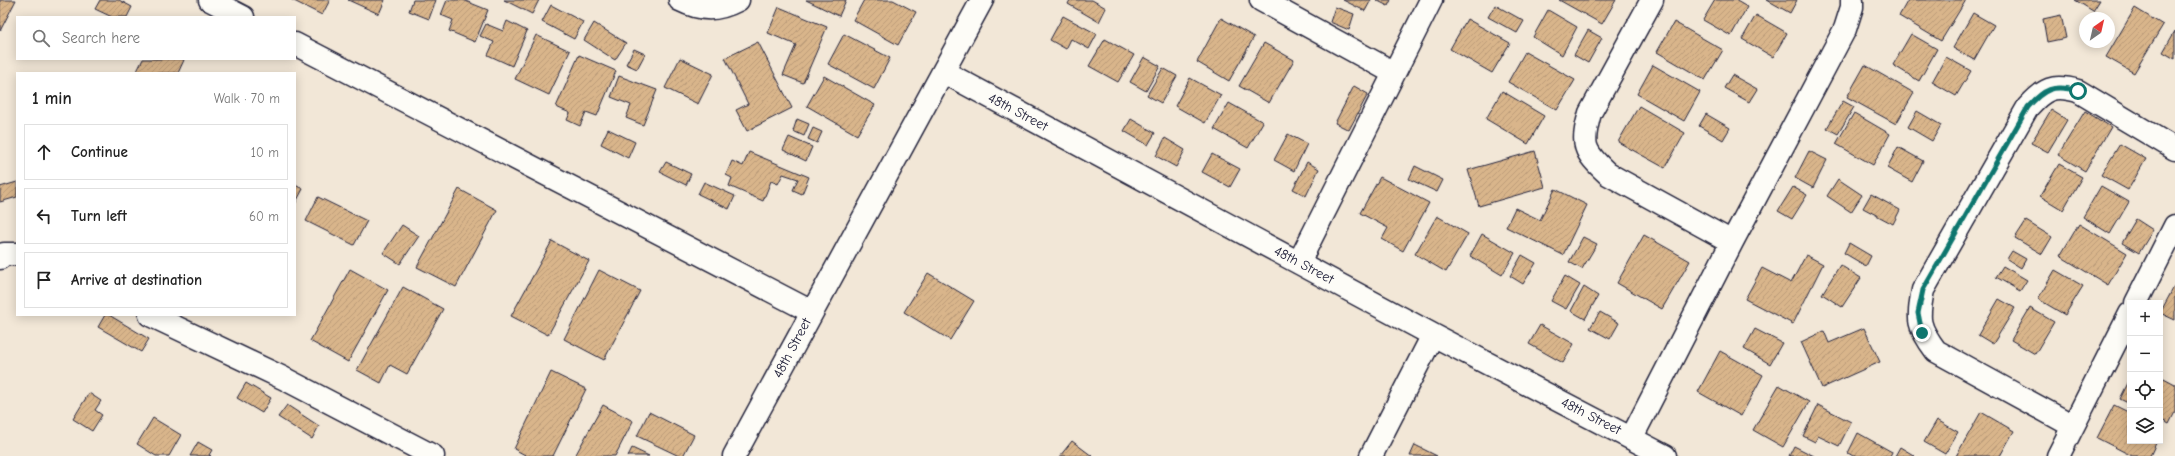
<!DOCTYPE html>
<meta charset="utf-8">
<style>
body{margin:0;font-family:"Comic Neue",sans-serif;background:#f2f2f2;color:#222}
.controls{position:absolute;right:12px;bottom:12px;display:grid;overflow:hidden;border-radius:0px;box-shadow:0 2px 10px #0003}
.controls button{width:36px;height:36px;display:grid;place-items:center;padding:0;border:0;border-bottom:1px solid #e0e0e0;background:#fff;color:#222;font:20px sans-serif}
.compass{position:absolute;left:2079px;top:12px;width:36px;height:36px;border-radius:50%;background:#fff;box-shadow:0 2px 10px #0003;rotate:34deg}
.stop{position:absolute;width:12px;height:12px;margin:-9px;border:3px solid #0f766e;border-radius:50%;background:#fff}
.stop.end{background:#0f766e;border-color:#fff;box-shadow:0 1px 4px #0008}
.list{margin:0;padding:0;list-style:none}
h2{display:flex;justify-content:space-between;align-items:center;height:52px;margin:0;padding:0 16px;font-size:17px}
h2 small{font-size:13px;font-weight:400;color:#767676}
.list li{display:grid;grid-template-columns:26px 1fr auto;gap:12px;align-items:center;box-sizing:border-box;height:56px;margin:0 8px 8px;padding:0 8px;border:1px solid #e0e0e0;border-radius:0px}
.list b{display:block;font-size:15px;white-space:nowrap}
.list em{font-size:13px;font-style:normal;color:#767676}
.icon{flex:none;width:22px;height:22px;fill:none;stroke:currentColor;stroke-width:2;stroke-linecap:round;stroke-linejoin:round}
.map{position:relative;flex:none;width:2175px;height:456px;overflow:hidden}
.search{position:absolute;background:#fff;box-shadow:0 2px 10px #0003;left:16px;top:16px;width:280px;height:44px;display:flex;align-items:center;gap:10px;box-sizing:border-box;padding:0 14px;border-radius:0px;color:#767676;font-size:15px}
.panel{position:absolute;background:#fff;box-shadow:0 2px 10px #0003;left:16px;top:72px;width:280px;height:244px;border-radius:0px}
.map>svg:first-child{display:block}
.building{fill:url(#building-hatch);stroke:#22223b}
.lines{fill:none;stroke-linecap:round;stroke-linejoin:round}
.minor-casing{stroke:#22223b;stroke-width:25}
.minor{stroke:#fdfcf7;stroke-width:22}
.route{stroke:#0f766e;stroke-width:5}
.labels{text-anchor:middle;dominant-baseline:central;stroke-width:3.5;stroke-linejoin:round;paint-order:stroke}
.street-label{font-size:14px;fill:#22223b;stroke:#fdfcf7}
</style>
<div class="map">
<svg width="2175" height="456" viewBox="0 0 2175 456">
<defs>
<pattern id="building-hatch" width="6" height="6" patternUnits="userSpaceOnUse"><rect width="6" height="6" fill="#d9b58b"/><path d="M-1 1l2-2M0 6l6-6M5 7l2-2" fill="none" stroke="#ba9b79"/></pattern>
</defs>
<rect width="100%" height="100%" fill="#f2e7d7"/>
<filter id="ink" filterUnits="userSpaceOnUse"><feTurbulence type="fractalNoise" baseFrequency=".025" numOctaves="2"/><feDisplacementMap in="SourceGraphic" scale="8" xChannelSelector="R" yChannelSelector="G"/><feConvolveMatrix kernelMatrix="1 2 1 2 8 2 1 2 1" color-interpolation-filters="sRGB"/></filter>
<g filter="url(#ink)">
<path class="building" d="M0,0h16l-16,31z
M100,0h19l13,7 -5,10h-15l-17,-8z
M292,0h38l-8,15z
M348,0h37l-6,14z
M413,0h23l-7,19 -20,-8z
M447,0h16l25,10 -13,32 -26,-11 4,-11 -12,-5z
M504,0h35l-7,14z
M806,0h40l-7,16z
M864,0h29l23,12 -18,33 -45,-25z
M1070,0h22l14,8 -7,14 -31,-18z
M1343,0h28l-6,11z
M1376,0h15l-3,6z
M1559,0h57l-14,24z
M1715,0h20l12,7 -16,29 -28,-16z
M1767,0h30l-7,13z
M1908,0h58l-25,41 -42,-25z
M2075,0h25l-7,11z
M551,5l32,17 -9,17 -32,-17z
M1495,5l29,16 -7,12 -29,-16z
M779,7l48,20 -24,56 -20,-8 13,-30 -28,-12z
M1335,7l19,7 -5,16 -19,-8z
M2135,8l28,17 -29,48 -28,-16z
M1548,10l29,17 -15,28 -29,-18z
M1973,13l21,12 -20,35 -21,-12z
M1756,15l31,18 -14,24 -31,-18z
M2061,15l5,23 -19,4 -4,-23z
M1063,16l34,18 -8,15 -18,-10 -5,10 -16,-9z
M1221,18l33,19 -25,44 -32,-19z
M1467,19l43,24 -18,30 -42,-24z
M507,21l20,10 -15,35 -24,-11 6,-13 -14,-6 6,-12 17,7z
M1674,22l49,28 -18,30 -48,-28z
M594,23l32,20 -11,17 -31,-20z
M1588,30l14,8 -14,25 -14,-8z
M2175,31v28l-12,-7z
M844,34l46,24 -16,31 -46,-25z
M1911,34l26,15 -18,32 -26,-16z
M536,35l34,16 -21,44 -34,-16z
M1105,39l29,16 -16,27 -29,-16z
M758,42l34,66 -45,23 -11,-21 12,-6 -23,-46z
M1264,43l30,17 -25,43 -30,-17z
M634,49l11,5 -8,15 -11,-5z
M1525,52l50,28 -18,30 -49,-28z
M579,55l37,16 -19,45 -11,-4 -6,14 -13,-6 3,-7 -14,-6z
M1144,57l16,9 -14,25 -16,-9z
M1946,57l25,14 -15,25 -24,-14z
M680,58l33,16 -15,30 -33,-16z
M143,59h39l2,1 -6,13h-42z
M1653,65l47,27 -16,29 -47,-27z
M1865,65l49,28 -18,31 -49,-27z
M1163,68l14,8 -16,27 -14,-8z
M1732,75l25,14 -8,13 -25,-14z
M619,76l38,14 -14,35 -17,-7 5,-13 -20,-8z
M824,76l51,29 -18,30 -50,-29z
M1190,78l31,17 -16,28 -30,-17z
M1354,86l14,8 -19,36 -14,-7z
M1502,91l42,25 -16,28 -42,-25z
M1843,101l11,6 -16,27 -11,-6z
M1229,103l34,19 -15,26 -34,-19z
M1639,106l46,27 -20,35 -47,-26z
M2051,110l16,10 -19,32 -17,-9z
M1917,111l24,14 -9,16 -24,-14z
M2085,111l26,16 -26,44 -27,-16z
M1854,113l36,21 -17,31 -37,-21z
M1706,114l24,14 -7,12 -24,-14z
M797,119l12,5 -5,12 -11,-5z
M1131,119l24,14 -7,12 -24,-14z
M813,128l9,4 -5,11 -9,-4z
M608,129l27,13 -7,16 -27,-14z
M1288,134l19,10 -13,27 -20,-11z
M789,137l23,10 -6,14 -23,-11z
M1165,138l20,12 -9,17 -20,-11z
M2120,144l26,15 -18,31 -27,-15z
M1898,147l25,14 -11,21 -25,-14z
M1535,151l10,36 -66,19 -11,-36z
M1809,151l18,9 -14,28 -18,-10z
M749,152l60,25 -7,17 -9,-4 5,-11 -15,-5 -5,10 -7,-3 -8,20 -34,-15 3,-8 -6,-3 6,-14 11,5z
M1212,154l28,15 -10,18 -28,-15z
M666,162l25,12 -5,11 -26,-13z
M1307,162l12,7 -13,27 -13,-7z
M2059,164l23,13 -19,33 -23,-14z
M1415,166l28,14 -6,12 -28,-13z
M1380,177l49,26 -26,48 -21,-12 6,-11 -28,-15z
M1838,179l24,16 -11,17 -24,-16z
M17,182v15l-17,5v-15z
M704,182l31,14 -6,13 -31,-15z
M295,185l8,4 -8,15z
M2101,186l28,16 -19,32 -27,-17z
M1793,187l14,8 -15,24 -14,-8z
M459,189l38,21 -41,77 -39,-20z
M1555,189l32,16 -24,50 -57,-28 9,-19 25,12z
M1871,194l29,16 -7,14 -30,-16z
M318,197l49,24 -13,24 -48,-24z
M1437,216l31,18 -22,38 -31,-18z
M2136,219l17,11 -14,23 -17,-10z
M2026,221l26,16 -10,17 -27,-16z
M2079,224l48,29 -19,32 -48,-29z
M402,225l17,11 -19,28 -17,-11z
M1482,234l33,19 -13,22 -32,-19z
M1644,235l46,26 -28,48 -45,-26z
M1583,237l14,7 -15,25 -13,-7z
M552,241l37,20 -41,74 -37,-19z
M1849,243l22,13 -5,10 -22,-13z
M2012,251l14,8 -5,9 -14,-9z
M1522,255l14,8 -13,21 -13,-8z
M1806,255l17,9 -30,60 -48,-25 17,-31 29,15z
M1840,265l21,13 -19,29 -20,-13z
M2003,266l24,14 -7,11 -24,-14z
M350,269l38,21 -40,72 -38,-21z
M599,270l41,21 -36,69 -40,-21z
M2055,270l28,16 -18,29 -27,-16z
M928,273l46,28 -24,39 -46,-28z
M1565,276l15,9 -14,24 -15,-8z
M2175,285v35l-15,-7z
M403,287l40,22 -36,65 -17,-9 -9,18 -24,-13z
M1584,287l14,9 -13,23 -14,-8z
M1999,299l16,9 -22,36 -15,-9z
M2030,308l24,14 -19,32 -24,-14z
M1600,312l19,11 -9,16 -20,-11z
M105,315h4l40,24 -8,13 -43,-25z
M1540,325l34,19 -11,19 -34,-19z
M1864,328l16,34 -58,26 -21,-46 23,-11 5,12z
M1755,329l27,14 -12,21 -26,-15z
M1720,351l43,24 -22,41 -43,-24z
M551,372l35,17 -33,67h-26l-13,-7z
M2160,376l15,8v28l-6,12 -9,-5z
M2130,379v25l-10,-5z
M246,383l25,15 -9,15 -25,-15z
M1779,385l30,17 -26,45 -30,-17z
M89,393l12,8 -6,9 7,5 -10,16 -19,-12z
M287,405l32,21 -7,13 -34,-22z
M603,405l30,16 -18,35h-40z
M1818,405l33,17 -12,24 -21,-10 -3,6 -12,-6z
M2114,405l16,8v28h27l-7,15h-18l-35,-18z
M649,412l45,23 -11,21h-4l-42,-20z
M1981,412l33,19 -14,25h-44z
M153,418l28,17 -12,21h-13l-19,-12z
M1937,420l21,12 -13,22 -21,-12z
M1858,433l34,19 -2,4h-37l-5,-3z
M1072,441l20,15h-32z
M198,442l14,8 -3,5 2,1h-21z
M1415,445l22,11h-27z
M1794,446l20,10h-25z
M1900,447l15,9h-20z
M632,448l17,8h-21z"/>
<g class="lines">
<defs>
<path id="minor" d="M210,0l33,17
M680,0c22,11 37,11 58,0
M1261,0l133,73
M1652,0l-62,113c-9,32 -7,38 18,61l124,68
M295,44l517,268
M944,72l489,263 232,121
M0,258l4,-4h13
M1299,262l132,-262
M2136,303l39,-77
M150,315l133,63 150,78
M2073,426l-137,-75c-18,-24 -19,-31 -13,-61l105,-183c16,-18 25,-23 50,-16l97,58
M1632,437l100,-195 113,-213 7,-22v-7
M734,456l248,-456
M1371,456l62,-121
M2058,456l72,-142"/>
</defs>
<use href="#minor" class="minor-casing"/>
<use href="#minor" class="minor"/>
</g>
</g>
<g class="lines" filter="url(#ink)">
<path class="route" d="M1922,333l-4,-20 5,-23 105,-183c16,-18 25,-23 50,-16"/>
</g>
<g class="labels">
<g class="street-label">
<text transform="translate(1018 112) rotate(28)">48th Street</text>
<text transform="translate(1304 265) rotate(28)">48th Street</text>
<text transform="translate(792 348) rotate(-62)">48th Street</text>
<text transform="translate(1591 416) rotate(27)">48th Street</text>
</g>
</g>
</svg>
<div class="controls">
<button>+</button>
<button>−</button>
<button><svg class="icon" aria-label="locate" viewBox="0 0 24 24"><circle cx="12" cy="12" r="6"/><path d="M12 2v4M12 18v4M2 12h4M18 12h4"/></svg></button>
<button><svg class="icon" aria-label="layers" viewBox="0 0 24 24"><path d="M12 4l9 5-9 5-9-5zM3 14l9 5 9-5"/></svg></button>
</div>
<svg class="compass" viewBox="-18 -18 36 36"><path d="M0-13l5 13h-10z" fill="#e53935"/><path d="M0 13l5-13h-10z" fill="#767676"/></svg>
<div class="stop" style="left:2078px;top:91px"></div>
<div class="stop end" style="left:1922px;top:333px"></div>
<div class="search"><svg class="icon" aria-label="search" viewBox="0 0 24 24"><circle cx="10" cy="10" r="6"/><path d="M15 15l6 6"/></svg>Search here</div>
<section class="panel">
<h2>1 min<small>Walk · 70 m</small></h2>
<ul class="list">
<li><svg class="icon" aria-label="ahead" viewBox="0 0 24 24"><path d="M12 20V5M6 11l6-6 6 6"/></svg><div><b>Continue</b></div><em>10 m</em></li>
<li><svg class="icon" aria-label="left" viewBox="0 0 24 24"><path d="M17 20v-9H6M10 6l-5 5 5 5"/></svg><div><b>Turn left</b></div><em>60 m</em></li>
<li><svg class="icon" aria-label="arrive" viewBox="0 0 24 24"><path d="M6 21V4h12l-3 4 3 4H6"/></svg><div><b>Arrive at destination</b></div></li>
</ul>
</section>
</div>
